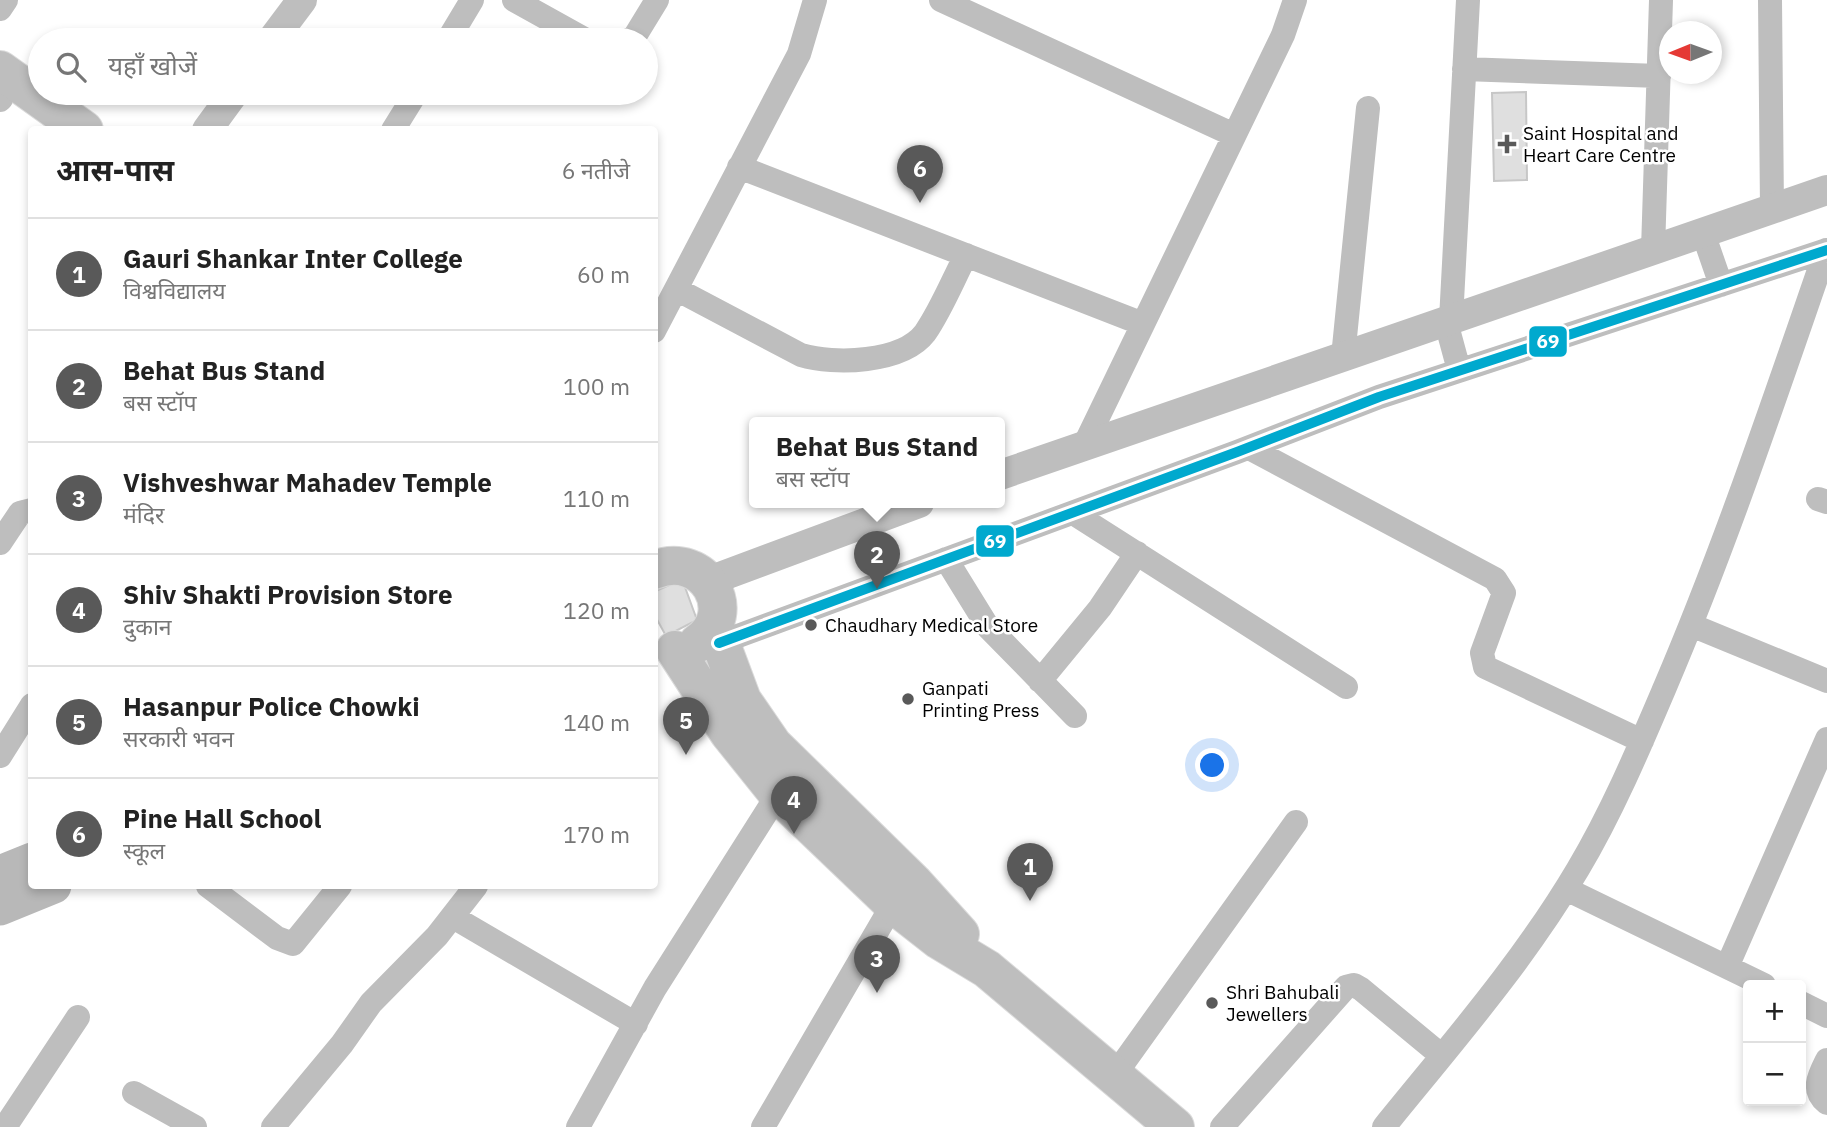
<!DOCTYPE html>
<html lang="hi">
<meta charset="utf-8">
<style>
body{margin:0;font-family:"IBM Plex Sans","Noto Sans Devanagari",sans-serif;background:#f6f6f6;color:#222}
.controls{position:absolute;right:21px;bottom:21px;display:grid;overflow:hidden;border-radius:7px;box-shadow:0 4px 10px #0003}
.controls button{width:63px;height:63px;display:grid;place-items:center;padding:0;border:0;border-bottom:2px solid #e0e0e0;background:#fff;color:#222;font:35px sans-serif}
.compass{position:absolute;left:1659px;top:21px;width:63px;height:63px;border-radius:50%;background:#fff;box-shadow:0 4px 10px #0003;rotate:269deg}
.you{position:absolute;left:1213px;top:766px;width:24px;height:24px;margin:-18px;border:5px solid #fff;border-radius:50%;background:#1a73e8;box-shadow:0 0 0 10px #1a73e833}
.badge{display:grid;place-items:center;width:46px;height:46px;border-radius:50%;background:#595959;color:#fff;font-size:23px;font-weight:700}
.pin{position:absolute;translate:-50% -58px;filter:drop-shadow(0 2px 4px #0008)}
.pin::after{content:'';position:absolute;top:37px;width:24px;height:21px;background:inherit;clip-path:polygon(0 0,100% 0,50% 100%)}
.popup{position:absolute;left:749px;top:417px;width:256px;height:91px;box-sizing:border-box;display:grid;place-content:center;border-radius:7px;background:#fff;filter:drop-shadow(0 2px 5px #0005);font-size:23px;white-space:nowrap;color:#767676}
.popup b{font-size:26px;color:#222}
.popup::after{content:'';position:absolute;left:50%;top:100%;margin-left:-14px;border:14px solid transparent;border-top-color:#fff}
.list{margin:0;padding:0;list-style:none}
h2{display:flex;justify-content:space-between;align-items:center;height:91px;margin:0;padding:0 28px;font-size:30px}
h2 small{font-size:23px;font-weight:400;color:#767676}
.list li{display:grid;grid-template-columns:46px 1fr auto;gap:21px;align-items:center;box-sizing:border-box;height:112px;padding:0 28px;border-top:2px solid #e0e0e0}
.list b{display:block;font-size:26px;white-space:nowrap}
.list p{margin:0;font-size:23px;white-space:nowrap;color:#767676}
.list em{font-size:23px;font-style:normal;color:#767676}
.icon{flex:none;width:38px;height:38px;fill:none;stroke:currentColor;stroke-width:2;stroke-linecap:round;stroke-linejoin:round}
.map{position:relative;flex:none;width:1827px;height:1127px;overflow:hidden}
.search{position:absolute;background:#fff;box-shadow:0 4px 10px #0003;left:28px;top:28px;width:630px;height:77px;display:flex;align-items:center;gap:18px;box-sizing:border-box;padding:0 24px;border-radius:38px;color:#767676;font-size:26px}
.panel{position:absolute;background:#fff;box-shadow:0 4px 10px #0003;left:28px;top:126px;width:630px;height:763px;border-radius:7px}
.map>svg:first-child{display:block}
.building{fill:#dfdfdf;stroke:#c7c7c7;stroke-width:2}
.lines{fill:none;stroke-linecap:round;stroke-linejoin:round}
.trunk-casing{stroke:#dbdbdb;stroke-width:40}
.minor{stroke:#bebebe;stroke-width:24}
.tertiary{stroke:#bebebe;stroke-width:30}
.secondary{stroke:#b8b8b8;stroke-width:35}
.trunk{stroke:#bebebe;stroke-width:38}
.bus-1-casing{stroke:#fff;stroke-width:16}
.bus-1{stroke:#00a9ce;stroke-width:10}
.poi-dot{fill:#595959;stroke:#fff;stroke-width:2.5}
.labels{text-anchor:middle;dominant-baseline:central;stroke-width:5;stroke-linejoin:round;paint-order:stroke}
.poi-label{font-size:19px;fill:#000;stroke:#fff;text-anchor:start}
.line-badge{stroke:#fff;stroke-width:2.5}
.badge-label{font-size:19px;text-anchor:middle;font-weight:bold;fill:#fff}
</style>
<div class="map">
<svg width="1827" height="1127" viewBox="0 0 1827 1127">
<rect width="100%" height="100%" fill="#fff"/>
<path class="building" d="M1526,92l1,88 -33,1 -2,-88z
M682,579l15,41 -31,16 -12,-22v-22z"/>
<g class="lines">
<defs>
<path id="trunk" d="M0,70l84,60
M654,570c51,-21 88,43 44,73
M714,625l28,75 31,45 140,137 47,52
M675,650l54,83 49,61 115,110 46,36 48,29 188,158"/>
</defs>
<use href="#trunk" class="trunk-casing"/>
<path class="minor" d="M514,0l72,40
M941,0l293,135
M1770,0l2,209
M0,9l6,-9
M448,40l24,-40
M629,40l6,-4 22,-36
M1464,69l195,7
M0,100l1,-1
M393,130l23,-37
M739,167l404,157
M1703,233l18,52
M1653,250l8,-250
M676,289l125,66c33,10 101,8 124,-22 16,-23 28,-53 41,-78
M1451,320l17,-320
M1446,322l13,48
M654,331l145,-277 16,-54
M1343,357l25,-249
M1084,446l199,-411 12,-35
M1249,448l246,131 9,14 -22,60 3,14 157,74
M1818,499l9,3
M1073,513l273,174
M0,543l20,-30 12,-3
M946,559l42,68 87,89
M1691,625l136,56
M719,643l518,-191 142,-55 448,-147
M1040,681l60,-73 37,-55
M0,756l32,-51
M208,886l69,52 16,6 47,-58
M1566,889l198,96
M453,917l183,107
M1727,967l100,-228
M1801,1003l26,13
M1827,1060c-8,16 -16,30 0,43
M1114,1076l182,-254
M134,1093l61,34
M5,1127l73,-110
M273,1127l69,-83 29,-41 66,-67 39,-50
M578,1127l77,-139 123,-194
M763,1127l130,-223
M1222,1127l124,-140 8,-2 7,4 81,67
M1384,1127c68,-84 139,-165 194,-258 34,-57 61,-121 87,-182 61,-143 110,-290 161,-437"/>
<path class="tertiary" d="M272,40l30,-40
M207,130l27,-37
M1000,475l827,-285
M709,581l210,-78"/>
<path class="secondary" d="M0,873l32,-13
M0,908l54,-22"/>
<use href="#trunk" class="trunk"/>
<defs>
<path id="bus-1" d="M719,643l518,-191 142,-55 448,-147"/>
</defs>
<use href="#bus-1" class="bus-1-casing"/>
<use href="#bus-1" class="bus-1"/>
</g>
<g class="poi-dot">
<path d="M1503.5 133.5h7v7h7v7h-7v7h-7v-7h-7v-7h7z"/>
<circle cx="811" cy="625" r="7"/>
<circle cx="908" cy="699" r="7"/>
<circle cx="1212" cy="1003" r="7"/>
</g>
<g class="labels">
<g class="poi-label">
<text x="1523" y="133">Saint Hospital and<tspan x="1523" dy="22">Heart Care Centre</tspan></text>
<text x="825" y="625">Chaudhary Medical Store</text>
<text x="922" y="688">Ganpati<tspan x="922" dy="22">Printing Press</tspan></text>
<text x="1226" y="992">Shri Bahubali<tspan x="1226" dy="22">Jewellers</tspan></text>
</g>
</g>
<g class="line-badge">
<rect x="1528" y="325" width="40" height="33" rx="7" fill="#00a9ce"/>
<rect x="975" y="524" width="40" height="34" rx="7" fill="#00a9ce"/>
</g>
<g class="badge-label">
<text x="1548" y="348">69</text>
<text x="995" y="548">69</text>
</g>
</svg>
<div class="controls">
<button>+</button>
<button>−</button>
</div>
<svg class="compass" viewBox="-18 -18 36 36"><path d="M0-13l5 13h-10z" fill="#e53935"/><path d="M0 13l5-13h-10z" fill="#767676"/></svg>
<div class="you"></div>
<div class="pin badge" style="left:1030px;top:901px">1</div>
<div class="pin badge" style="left:877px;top:589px">2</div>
<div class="popup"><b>Behat Bus Stand</b>बस स्टॉप</div>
<div class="pin badge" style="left:877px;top:993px">3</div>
<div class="pin badge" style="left:794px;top:834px">4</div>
<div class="pin badge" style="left:686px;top:755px">5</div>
<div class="pin badge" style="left:920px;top:203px">6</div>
<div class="search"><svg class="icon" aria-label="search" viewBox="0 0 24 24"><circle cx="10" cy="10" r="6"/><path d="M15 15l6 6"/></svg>यहाँ खोजें</div>
<section class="panel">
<h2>आस-पास<small>6 नतीजे</small></h2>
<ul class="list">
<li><span class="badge">1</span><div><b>Gauri Shankar Inter College</b><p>विश्वविद्यालय</p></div><em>60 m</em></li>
<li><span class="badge">2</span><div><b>Behat Bus Stand</b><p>बस स्टॉप</p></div><em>100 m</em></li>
<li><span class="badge">3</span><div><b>Vishveshwar Mahadev Temple</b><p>मंदिर</p></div><em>110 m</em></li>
<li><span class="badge">4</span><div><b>Shiv Shakti Provision Store</b><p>दुकान</p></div><em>120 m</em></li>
<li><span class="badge">5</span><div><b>Hasanpur Police Chowki</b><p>सरकारी भवन</p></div><em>140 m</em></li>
<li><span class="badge">6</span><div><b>Pine Hall School</b><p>स्कूल</p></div><em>170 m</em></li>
</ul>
</section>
</div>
